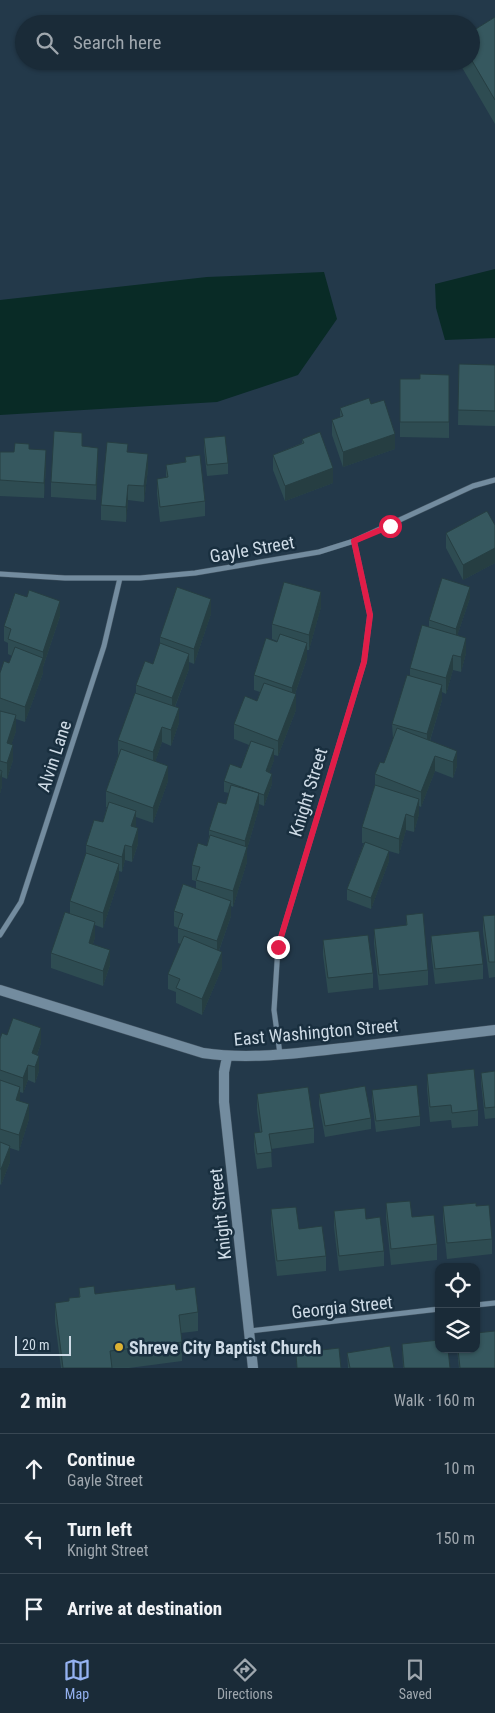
<!DOCTYPE html>
<meta charset="utf-8">
<style>
body{margin:0;font-family:"Roboto Condensed",sans-serif;background:#273743;color:#f1f3f6}
.controls{position:absolute;right:15px;bottom:15px;display:grid;overflow:hidden;border-radius:10px;box-shadow:0 1px 4px #0004}
.controls button{width:45px;height:45px;display:grid;place-items:center;padding:0;border:0;border-bottom:1px solid #384753;background:#1a2b38;color:#f1f3f6;font:25px sans-serif}
.scale{position:absolute;left:15px;bottom:12px;width:56px;box-sizing:border-box;padding-left:5px;border:2px solid #cedbe6;border-top:0;font-size:14px;line-height:18px;white-space:nowrap;color:#cedbe6;-webkit-text-stroke:4px #192f3f;paint-order:stroke}
.stop{position:absolute;width:15px;height:15px;margin:-11px;border:4px solid #e11d48;border-radius:50%;background:#fff}
.stop.end{background:#e11d48;border-color:#fff;box-shadow:0 1px 5px #0008}
.list{margin:0;padding:0;list-style:none}
h2{display:flex;justify-content:space-between;align-items:center;height:65px;margin:0;padding:0 20px;font-size:21px}
h2 small{font-size:16px;font-weight:400;color:#9fa7ae}
.list li{display:grid;grid-template-columns:32px 1fr auto;gap:15px;align-items:center;box-sizing:border-box;height:70px;padding:0 20px;border-top:1px solid #384753}
.list b{display:block;font-size:19px;white-space:nowrap}
.list p{margin:0;font-size:16px;white-space:nowrap;color:#9fa7ae}
.list em{font-size:16px;font-style:normal;color:#9fa7ae}
.icon{flex:none;width:28px;height:28px;fill:none;stroke:currentColor;stroke-width:2;stroke-linecap:round;stroke-linejoin:round}
.map{position:relative;flex:none;width:495px;height:1368px;overflow:hidden}
.search{position:absolute;background:#1a2b38;box-shadow:0 1px 4px #0004;left:15px;right:15px;top:15px;height:55px;display:flex;align-items:center;gap:12px;box-sizing:border-box;padding:0 18px;border-radius:28px;color:#9fa7ae;font-size:19px}
.sheet{height:275px;background:#1a2b38}
nav{display:flex;justify-content:space-around;align-items:center;box-sizing:border-box;height:70px;border-top:1px solid #384753;background:#1a2b38;font-size:14px;color:#9fa7ae}
nav a{display:grid;justify-items:center;gap:2px}
nav .on{color:#95b2f1}
.map>svg:first-child{display:block}
.water{fill:#092b26}
.lines{fill:none;stroke-linecap:round;stroke-linejoin:round}
.street-casing{stroke:#425462;stroke-width:6}
.secondary-casing{stroke:#425462;stroke-width:11}
.street{stroke:#738c9f;stroke-width:5}
.secondary{stroke:#738c9f;stroke-width:10}
.wall{fill:#2e4c52}
.shaded-wall{fill:#263e42}
.building{fill:#36585f;stroke:#263e42}
.route{stroke:#e11d48;stroke-width:6}
.poi-dot{fill:#dcb233;stroke:#192f3f;stroke-width:2}
.labels{text-anchor:middle;dominant-baseline:central;stroke-width:5;stroke-linejoin:round;paint-order:stroke}
.street-label{font-size:18px;fill:#cedbe6;stroke:#192f3f}
.poi-label{font-size:18px;font-weight:bold;fill:#cedbe6;stroke:#192f3f;text-anchor:start}
</style>
<div class="map">
<svg width="495" height="1368" viewBox="0 0 495 1368">
<rect width="100%" height="100%" fill="#23394a"/>
<path class="water" d="M495,269v69l-50,2 -9,-32 -1,-24z
M324,272l13,47 -39,56 -81,27 -217,13v-115l207,-23z"/>
<g class="lines">
<defs>
<path id="street" d="M0,574l65,4h75l55,-5 124,-21 35,-11 119,-55 22,-6
M0,935l21,-33 83,-256 16,-68
M280,1054l-6,-44 4,-63 86,-285 6,-47 -16,-74
M476,1305l19,-2
M249,1331l190,-22"/>
<path id="secondary" d="M0,990l203,63c47,7 94,0 141,-5 50,-6 101,-12 151,-18
M227,1057l-3,15v30l29,266"/>
</defs>
<use href="#street" class="street-casing"/>
<use href="#secondary" class="secondary-casing"/>
<use href="#street" class="street"/>
<use href="#secondary" class="secondary"/>
</g>
<path class="wall" d="M495,17v107l-35,-60v-3h11v-29z
M459,364l36,1v61l-37,-1z
M449,375v63l-49,-1v-58h20z
M371,404l24,45 -52,18 -11,-32v-15l8,-3v-9z
M204,438l24,25v11l-21,2 -3,-27z
M302,439l31,44 -48,18 -12,-31v-15l29,-12z
M29,449l17,16 -2,33 -44,-2v-44h14z
M128,452l20,17 -4,33 -16,-2 -2,22 -25,-2v-15z
M185,457l20,44v15l-45,6 -3,-28v-15l9,-1v-13l19,-3z
M98,463l-2,37 -45,-3v-15z
M495,525v38l-32,17 -17,-32v-15z
M470,598l-13,38 9,17 -5,19 -8,-2 -7,24 -4,-2v8l-12,41 27,25 -4,12 -18,-7 -14,36 -2,-1v8l-5,18 -8,-2 -7,24 -10,-3v10l-18,48 -24,-9v-11l17,-46h-2v-16l13,-42v-11l9,-11 9,-24 -1,-15 18,-49v-7l19,-41v-7z
M321,607l-12,43h-2v8l-12,36 1,16 -18,46 -4,-1v5l-5,13 3,11 -8,22 -5,-2v4l-12,41v13l-14,45 -2,-1v10l-12,35 3,17 -20,47 -26,-12v-11l-8,-3v-15l13,-30 -3,-1v-15l-4,-2v-15l22,-22v-8l-4,-1v-15l15,-19 2,-10v-6l17,-26 3,-11 -5,-1v-11l17,-13 8,-23 -15,-6v-15l23,-23 3,-9 -6,-2v-15l23,-33v-1l-5,-2v-15z
M211,614l-17,50 -5,-2v7l-14,38 4,16 -8,23 -9,-4 -7,20 13,19 -15,42 -17,-6v11l2,16 -6,18 -7,-2 -3,12 -3,-1v8l-16,49 -8,-3v12l-2,7 17,21 -7,21 -52,-18v-15l19,-40v-12l16,-47v-9l17,-23 4,-15h-1v-16l12,-35v-16l18,-47v-8l17,-21 7,-19v-8z
M60,616l-17,51v6l-18,49 -9,-3v12l-5,14 2,15 -6,19 -5,-2v9l-2,8v-121l9,-10 3,-7 -4,-2v-11l-4,-2v-15z
M406,915l22,55v15l-49,5 -5,-46v-15l32,-3z
M495,915v62l-6,1 -6,-46v-16z
M431,936l52,28v15l-48,5 -4,-33z
M323,940l50,33v15l-45,5 -5,-38z
M0,1039l41,4 -4,12 2,16 -4,12 -7,-3 -5,13 -3,-1v9l9,18 -10,32 -9,-3v14l-9,23 -1,-1z
M495,1071v47l-10,1 -4,-36v-10z
M427,1074l51,36v16l-26,2 -1,-8 -21,2 -3,-33z
M372,1090l48,26v10l-44,6 -4,-31z
M257,1094l57,34v15l-43,6 1,18 -15,2 -3,-21v-15l6,-1 -3,-22z
M319,1094l52,24v11l-46,8 -6,-32z
M386,1203l26,14 25,27v16l-46,5 -5,-47z
M443,1206h33l16,33v15l-45,5 -4,-38z
M271,1209l28,20 27,27v15l-49,5 -6,-51z
M334,1211l32,8 18,32v15l-45,5 -5,-44z
M79,1288l16,6 81,-4 22,22v19l-17,2 1,9v19l-53,7h-68l-6,-46v-19l14,-2 10,-4z
M402,1344l48,24h-47z
M457,1349h19l19,19h-36z
M347,1353l47,15h-46z"/>
<path class="shaded-wall" d="M395,434v15l-52,18v-15z
M98,448v15l-2,37v-15z
M46,450v15l-2,33v-15z
M148,454v15l-4,33v-16z
M333,468v15l-48,18v-15z
M128,485v15l-2,22v-15z
M495,548v15l-32,17v-15z
M470,587v11l-14,41v-10z
M321,592v15l-12,43v-15z
M211,599v15l-17,50v-15z
M60,601v15l-17,51v-15z
M466,638v15l-5,19v-15z
M307,643v15l-15,45v-15z
M189,654v15l-17,45v-16z
M453,655v15l-7,24v-16z
M43,658v15l-18,49v-15z
M442,685v15l-15,50v-16z
M296,694v16l-18,46v-15z
M179,708v15l-8,23v-16z
M16,715v16l-9,27v-15z
M162,727v15l-9,26v-16z
M13,745v15l-6,19v-16z
M274,749v11l-8,22v-11z
M457,751v15l-4,12v-16z
M435,756v15l-14,36v-15z
M168,766v15l-15,42v-15z
M2,771v15l-2,8v-15z
M272,774v10l-8,22v-11z
M259,793v15l-12,41v13l-14,45v-16l12,-37v-13z
M419,799v15l-5,18v-15z
M136,811v16l-5,15v-16z
M406,814v16l-7,24v-15z
M138,828v16l-6,18v-15z
M125,845v15l-3,12v-15z
M389,851v10l-18,48v-11z
M119,864v15l-16,49v-15z
M231,901v15l-14,40v-15z
M95,922v15l-6,21v-15z
M110,950v15l-7,21v-15z
M222,952v16l-20,47v-16z
M41,1028v15l-8,23 -1,-13z
M39,1056v15l-4,12v-16z
M28,1065v15l-5,13v-15z
M20,1087v15l-4,-2z
M29,1104v15l-10,32v-16z
M10,1146v16l-9,23v-16z"/>
<path class="building" d="M495,17v83l-24,-41v-27z
M459,364l36,1v46l-37,-1z
M420,374l29,1v47h-49v-43h20z
M369,398l2,6 13,-4 11,34 -52,18 -11,-32 11,-4 -3,-8z
M54,431l28,2v13l16,2 -2,37 -45,-3z
M320,432l13,36 -48,18 -12,-31 31,-12 -2,-4z
M225,436l3,27 -21,2 -3,-27z
M107,442l21,2 -1,8 21,2 -4,32 -16,-1 -2,22 -25,-2z
M15,443l14,1v5l17,1 -2,33 -44,-3v-28h14z
M200,455l5,46 -45,6 -3,-28 11,-2 -2,-12 20,-3 -1,-5z
M487,511l8,14v23l-32,17 -17,-32z
M442,578l28,9 -14,42 -27,-9z
M284,582l37,10 -12,43 -37,-11z
M177,587l34,12 -17,50 -34,-12z
M29,590l31,11 -17,51 -35,-13 3,-10 -7,-3 11,-33 12,4z
M422,625l44,13 -5,19 -8,-2 -7,23 -36,-10z
M280,634l27,9 -15,45 -38,-13 12,-37 11,4z
M160,643l29,11 -17,44 -36,-13 9,-24 8,3z
M15,647l28,11 -18,49 -25,-9v-25l4,-12 5,2z
M407,675l35,10 -15,49 -35,-10z
M264,683l32,11 -18,47 -44,-17 11,-28 12,5z
M135,693l44,15 -8,22 -9,-3 -9,25 -35,-12z
M0,711l16,4 -9,28 6,2 -6,18 -7,-2z
M397,728l60,23 -4,11 -18,-6 -14,36 -46,-18 5,-12 4,1z
M251,741l23,8 -8,22 6,3 -8,21 -40,-14 6,-17 11,4z
M121,749l47,17 -15,42 -47,-17z
M0,770l2,1 -2,8z
M231,785l28,8 -14,48 -36,-11 9,-28 8,2z
M375,785l44,14 -5,18 -8,-3 -7,25 -37,-12z
M109,802l27,9 -5,15 7,2 -6,19 -7,-2 -3,12 -36,-12 8,-25 9,2z
M210,835l37,12 -14,44 -37,-11 4,-13 -8,-2 6,-22 9,3z
M365,842l24,9 -18,47 -24,-9z
M86,853l33,11 -16,49 -33,-12z
M183,884l48,17 -14,40 -39,-13 5,-14 -9,-3z
M65,912l30,10 -6,21 21,7 -7,21 -52,-18z
M423,913l5,57 -49,5 -5,-46 33,-4 -1,-10z
M495,915v47h-6l-6,-46z
M479,931l4,33 -48,5 -4,-33z
M368,935l5,38 -45,5 -5,-38z
M184,936l38,16 -20,47 -26,-11 4,-9 -12,-5z
M13,1018l28,10 -9,25 7,3 -4,11 -7,-2 -5,13 -23,-8v-31l2,-6 5,2z
M474,1069l4,41 -26,3 -1,-8 -21,2 -3,-33z
M495,1071v36l-10,1 -4,-35z
M0,1080l20,7 -4,13 13,4 -10,31 -19,-6z
M417,1085l3,31 -44,5 -4,-31z
M365,1086l6,32 -46,8 -6,-32z
M308,1087l6,41 -45,6 3,18 -15,2 -3,-21 8,-1 -5,-38z
M0,1142l10,4 -9,23h-1z
M410,1201l2,16 22,-2 3,29 -46,5 -5,-46z
M476,1203v3l13,-1 3,34 -45,4 -4,-37z
M296,1207l3,22 23,-3 4,30 -49,5 -6,-52z
M365,1208l1,11 14,-2 4,34 -45,5 -5,-45z
M175,1284l1,6 19,-3 3,25 -19,3 3,27 -72,9 2,17h-49l-8,-65 14,-2v-3l11,-1 -1,-9 15,-2 1,8z
M495,1331v37h-35l-2,-19h18v-16z
M439,1340v9h9l2,19h-46l-2,-24z
M390,1346l4,22h-44l-3,-15z
M339,1348l2,20h-44l-1,-15z"/>
<g class="lines">
<path class="route" d="M278,947l86,-285 6,-47 -16,-74 36,-15"/>
</g>
<circle class="poi-dot" cx="119" cy="1347" r="5"/>
<g class="labels">
<g class="street-label">
<text transform="translate(252 549) rotate(-10)">Gayle Street</text>
<text transform="translate(54 756) rotate(-72)">Alvin Lane</text>
<text transform="translate(308 792) rotate(-73)">Knight Street</text>
<text transform="translate(316 1032) rotate(-5)">East Washington Street</text>
<text transform="translate(220 1214) rotate(-96)">Knight Street</text>
<text transform="translate(342 1307) rotate(-6)">Georgia Street</text>
</g>
<g class="poi-label">
<text x="129" y="1347">Shreve City Baptist Church</text>
</g>
</g>
</svg>
<div class="controls">
<button><svg class="icon" aria-label="locate" viewBox="0 0 24 24"><circle cx="12" cy="12" r="6"/><path d="M12 2v4M12 18v4M2 12h4M18 12h4"/></svg></button>
<button><svg class="icon" aria-label="layers" viewBox="0 0 24 24"><path d="M12 4l9 5-9 5-9-5zM3 14l9 5 9-5"/></svg></button>
</div>
<div class="scale">20 m</div>
<div class="stop" style="left:390px;top:526px"></div>
<div class="stop end" style="left:278px;top:947px"></div>
<div class="search"><svg class="icon" aria-label="search" viewBox="0 0 24 24"><circle cx="10" cy="10" r="6"/><path d="M15 15l6 6"/></svg>Search here</div>
</div>
<section class="sheet">
<h2>2 min<small>Walk · 160 m</small></h2>
<ul class="list">
<li><svg class="icon" aria-label="ahead" viewBox="0 0 24 24"><path d="M12 20V5M6 11l6-6 6 6"/></svg><div><b>Continue</b><p>Gayle Street</p></div><em>10 m</em></li>
<li><svg class="icon" aria-label="left" viewBox="0 0 24 24"><path d="M17 20v-9H6M10 6l-5 5 5 5"/></svg><div><b>Turn left</b><p>Knight Street</p></div><em>150 m</em></li>
<li><svg class="icon" aria-label="arrive" viewBox="0 0 24 24"><path d="M6 21V4h12l-3 4 3 4H6"/></svg><div><b>Arrive at destination</b></div></li>
</ul>
</section>
<nav>
<a class="on"><svg class="icon" aria-label="map" viewBox="0 0 24 24"><path d="M3 6l6-2 6 2 6-2v14l-6 2-6-2-6 2zM9 4v14M15 6v14"/></svg>Map</a>
<a><svg class="icon" aria-label="directions" viewBox="0 0 24 24"><path d="M12 3l9 9-9 9-9-9zM9 14v-3h6M13 9l2 2-2 2"/></svg>Directions</a>
<a><svg class="icon" aria-label="saved" viewBox="0 0 24 24"><path d="M7 4h10v16l-5-4-5 4z"/></svg>Saved</a>
</nav>
